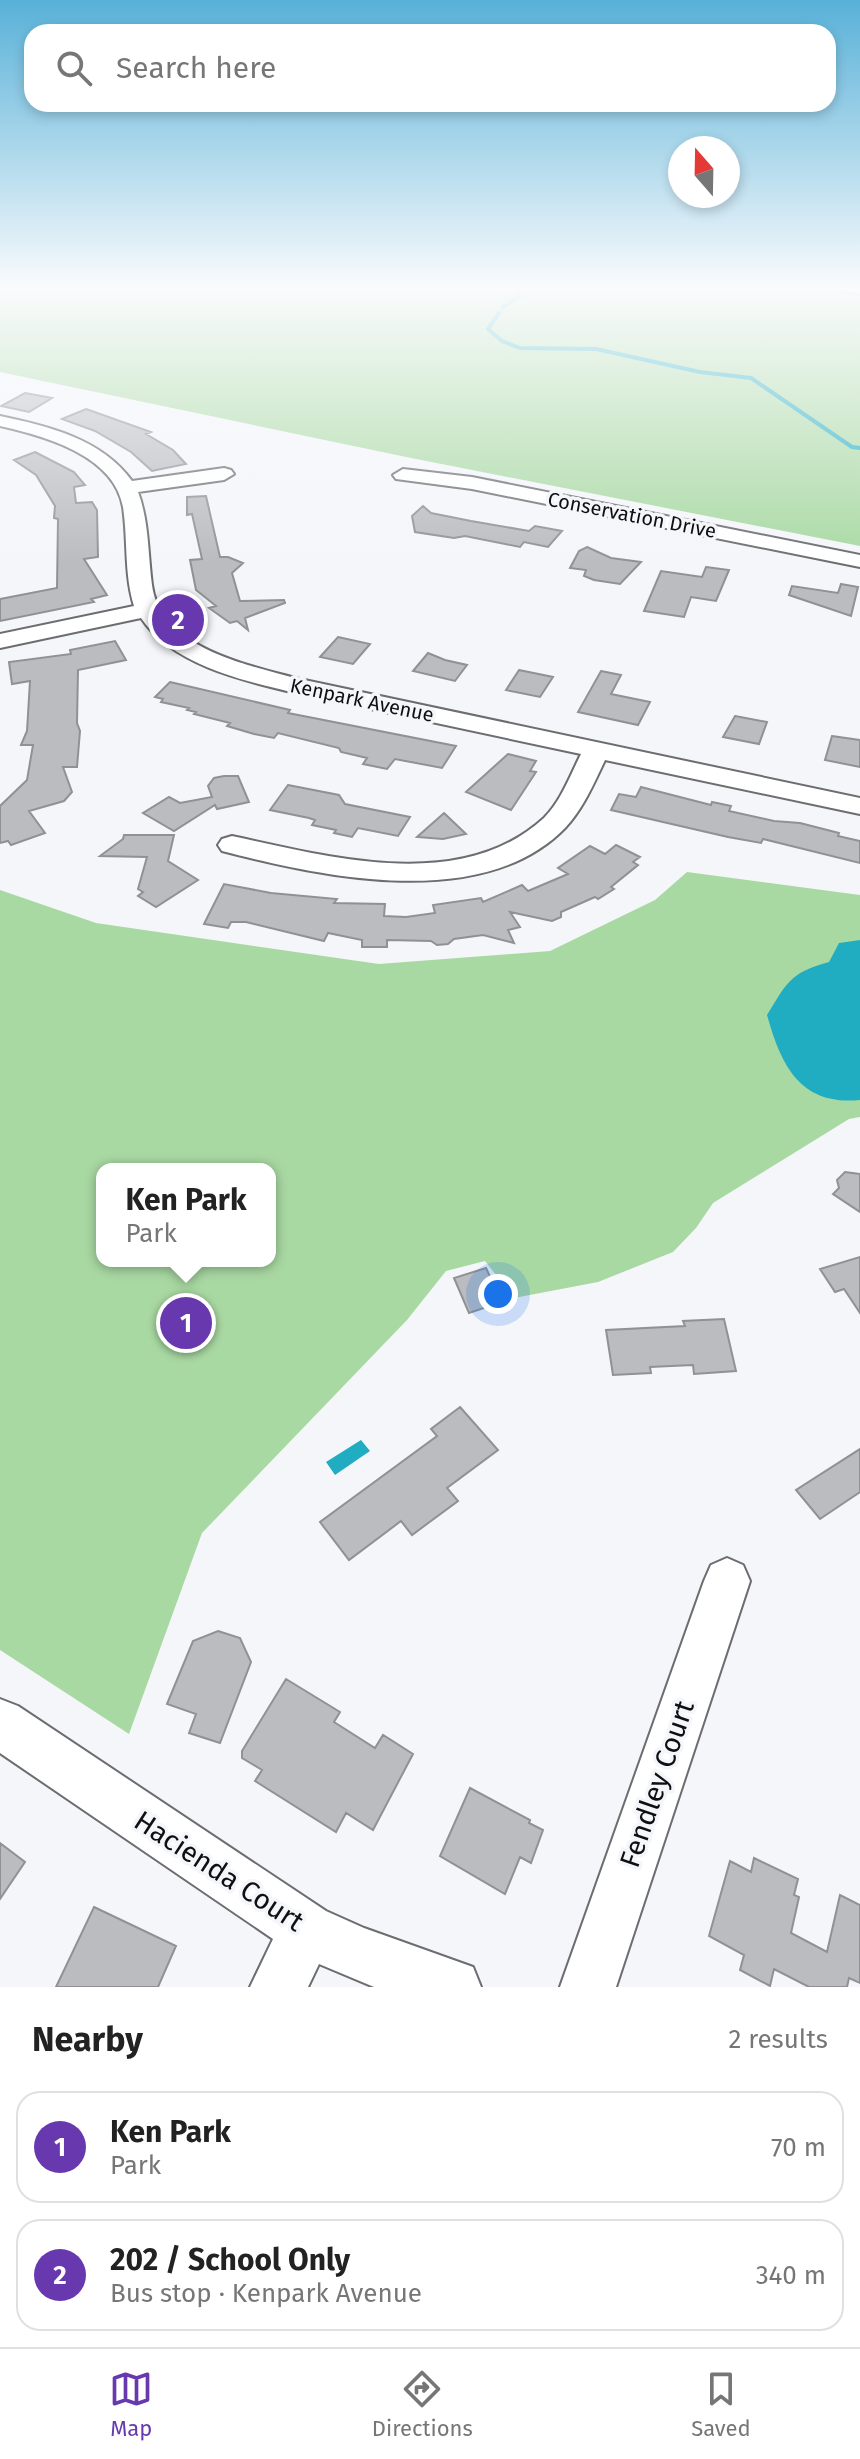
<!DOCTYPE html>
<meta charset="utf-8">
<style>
body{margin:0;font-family:"Fira Sans",sans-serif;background:#f6f6f6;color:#222}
.compass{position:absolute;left:668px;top:136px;width:72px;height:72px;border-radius:50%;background:#fff;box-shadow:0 4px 12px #0003;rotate:340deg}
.you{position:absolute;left:498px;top:1294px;width:28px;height:28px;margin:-20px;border:6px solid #fff;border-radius:50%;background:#1a73e8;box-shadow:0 0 0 12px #1a73e833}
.badge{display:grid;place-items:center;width:52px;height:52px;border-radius:50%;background:#6838af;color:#fff;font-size:26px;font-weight:700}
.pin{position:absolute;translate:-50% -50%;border:4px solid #fff;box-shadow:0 2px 8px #0006}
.popup{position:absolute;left:96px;top:1163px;width:180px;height:104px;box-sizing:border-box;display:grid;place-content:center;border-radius:16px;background:#fff;filter:drop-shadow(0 2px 6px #0005);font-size:26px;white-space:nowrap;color:#767676}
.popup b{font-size:30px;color:#222}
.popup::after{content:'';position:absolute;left:50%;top:100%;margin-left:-16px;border:16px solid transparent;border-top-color:#fff}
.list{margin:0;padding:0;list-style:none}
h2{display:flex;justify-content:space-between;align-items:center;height:104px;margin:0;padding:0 32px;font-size:34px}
h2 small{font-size:26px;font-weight:400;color:#767676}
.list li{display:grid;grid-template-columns:52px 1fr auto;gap:24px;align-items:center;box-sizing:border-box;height:112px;margin:0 16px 16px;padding:0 16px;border:2px solid #e0e0e0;border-radius:24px}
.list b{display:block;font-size:30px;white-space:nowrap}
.list p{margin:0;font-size:26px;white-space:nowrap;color:#767676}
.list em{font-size:26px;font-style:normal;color:#767676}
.icon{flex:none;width:44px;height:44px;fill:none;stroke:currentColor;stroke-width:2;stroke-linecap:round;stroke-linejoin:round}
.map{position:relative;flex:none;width:860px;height:1987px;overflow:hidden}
.search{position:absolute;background:#fff;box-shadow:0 4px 12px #0003;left:24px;right:24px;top:24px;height:88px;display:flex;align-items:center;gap:20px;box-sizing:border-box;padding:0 28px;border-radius:24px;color:#767676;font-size:30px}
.sheet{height:360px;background:#fff}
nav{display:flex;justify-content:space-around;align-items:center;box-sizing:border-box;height:112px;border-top:2px solid #e0e0e0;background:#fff;font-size:22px;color:#767676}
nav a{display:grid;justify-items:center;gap:4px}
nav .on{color:#6838af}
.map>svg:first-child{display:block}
.green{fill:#a9d9a3;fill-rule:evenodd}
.water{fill:#21adc1}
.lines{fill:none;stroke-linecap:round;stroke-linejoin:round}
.stream{stroke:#21adc1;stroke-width:4}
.building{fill:#bbbcc0;stroke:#909194;stroke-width:2}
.minor-casing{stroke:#6c6d70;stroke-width:4}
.minor{fill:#fff;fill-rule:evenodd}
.labels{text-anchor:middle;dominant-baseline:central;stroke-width:7;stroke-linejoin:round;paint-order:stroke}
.far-street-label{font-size:20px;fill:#0e0f10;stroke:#f5f6fa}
.near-street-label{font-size:28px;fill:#0e0f10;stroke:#f5f6fa}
</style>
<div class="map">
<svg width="860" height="1987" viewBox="0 0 860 1987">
<rect width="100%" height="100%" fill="#f5f6fa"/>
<path class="green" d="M0,286h860v260l-449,-88 -411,-86z
M687,872l173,23v222l-11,2 -136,84 -17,25 -23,24 -75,30 -84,16 -29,-37 -39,10 -39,49 -205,213 -73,201 -129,-84v-760l96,33 283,41 171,-13 105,-51zM102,1169h168v92h-168z"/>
<path class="water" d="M860,940v160c-60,6 -79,-35 -93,-85 21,-34 23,-42 62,-53l10,-19z
M361,1440l9,11 -35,24 -9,-13z"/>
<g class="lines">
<path class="stream" d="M503,307l17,-11 -3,-9
M499,313l-11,16 14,12 18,7 76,1 104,23 51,6 101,69 8,1"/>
</g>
<path class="building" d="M25,393l27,5 -23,14 -28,-6z
M86,409l65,23 -5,2 27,16 13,14 -34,7 -21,-19 -36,-21 -33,-12z
M35,452l39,20 11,13 -11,2 2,16 16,-1 5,8 1,47 -14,2 23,36 -16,4 3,3 -94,19v-22l57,-11 1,-69 -4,-1 1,-12 -19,-31 -22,-15z
M206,496l14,61h8l15,6 -11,10 8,28 44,-1 1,3 -40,15 3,12 -11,-9 -7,2 -21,-15 7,-2 -20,-16 -6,-30 12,-1 -10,-45 -5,1v-18z
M423,506l8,7 40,8 58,10 6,-5 27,5 -14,16 -24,-5 -4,5 -55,-11 -11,2 -39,-6 -3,-16z
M587,547l24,11 30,4 -21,22 -26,-4 -10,-4 2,-6 -16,-2 9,-17z
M706,567l23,3 -13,31 -25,-4 -7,20 -40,-6 17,-40 41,6z
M841,584l17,3 -7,29 -62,-21 3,-9 46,7z
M338,637l32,7 -17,20 -33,-7z
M115,641l11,19 -48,10 -1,53 3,8 -3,36h-14l9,25 -8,9 -35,10 16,22 -34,12 -3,-4 -8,2v-37l27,-26 6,-35h-12l6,-14 3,-50 -18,3 -3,-22 62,-8 -1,-4z
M428,653l17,7 22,5 -12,16 -42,-10z
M519,670l34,7 -13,20 -34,-7z
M601,671l20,4 -10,19 39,8 -12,23 -60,-13z
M170,682l120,28 -2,3 168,33 -14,22 -47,-9 -8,10 -24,-5 4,-6 -26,-6 -2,-4 -61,-15 -4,5 -20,-4 -27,-8 3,-3 -36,-9 2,-2 -9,-2 2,-2 -28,-6 2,-3 -8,-2z
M735,716l32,6 -8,22 -36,-7z
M832,736l28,4v27l-35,-7z
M508,754l28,7 -6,10 6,1 -25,38 -45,-18z
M224,776h14l11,26 -32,7 -2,-4 -41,26 -31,-18 26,-16 11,6 32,-6 -4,-11 6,-8z
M288,785l51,10 6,9 65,13 -12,19 -40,-8 -6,9 -18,-4 2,-3 -24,-5 3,-5 -6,-2 -39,-8z
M641,787l70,18 1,-3 19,4 -2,5 45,10 26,2 39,10 -1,3 22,5v22l-97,-24 -2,4 -33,-6 -117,-27 8,-16 17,3z
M444,813l22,21 -23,5 -26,-2z
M124,835h50l-6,26 30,19 -42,27 -18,-11 5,-4 -5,-3 9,-32 -47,-1 23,-17z
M616,845l24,12 -7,5 5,3 -27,22 3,2 -16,10 -3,-2 -34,15v5l-9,4 -42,-9 10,15 -12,3 6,13 -31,-8 -29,4 -6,5 -11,1 -6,-4 -44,-1v7h-25v-7l-34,-7 -4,8 -78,-19h-15l-3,6 -24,-4 20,-40 47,9 66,6 -3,4 51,1 -1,12 22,1 29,-4 -2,-8 48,-7 2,4 39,-17 6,6 40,-17 -10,-6 32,-22 15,8z
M845,1172l15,2v38l-27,-18 6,-6 -2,-8z
M860,1257v56l-16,-24 -9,3 -15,-23z
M486,1268l16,34 -33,11 -15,-35z
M724,1319l12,52 -42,3 -1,-9 -43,2 1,6 -38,2 -7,-45 79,-4 -2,-5z
M460,1407l38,43 -51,38 11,13 -46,34 -11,-14 -52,39 -29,-38 117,-86 -6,-7z
M860,1449v43l-40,27 -24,-29z
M218,1631l22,7 11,24 -31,81 -31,-10 7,-19 -29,-10 26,-63z
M286,1679l54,33 -6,10 41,26 8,-13 30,19 -40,76 -27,-17 -10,19 -81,-51 7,-11 -20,-12v-7z
M470,1788l60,32 -1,3 14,7 -12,33 -11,-6 -15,37 -65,-38z
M0,1843l25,19 -25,37z
M754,1858l44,21 -4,16 5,2 -8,36 36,19 13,-57 20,10v78l-11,-5 -2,9h-38l-35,-18 -4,17 -30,-16 4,-15 -35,-19 21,-75 21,11z
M94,1907l82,39 -18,41h-102z"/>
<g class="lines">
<defs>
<path id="minor" d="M860,286v8l-22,-4 -3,-3z
M0,416c48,10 102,23 132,65l92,-13 7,2 3,4 -10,6 -86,12c11,29 10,63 14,93 8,62 92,79 143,93l565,120v16l-255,-54c-11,23 -22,49 -40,68 -82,84 -242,49 -343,23l-4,-6 4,-6 10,-3c98,21 229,58 312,-18 17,-17 26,-42 37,-64l-290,-62c-51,-12 -119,-28 -150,-74l-141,30v-14l134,-28c-10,-32 -6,-66 -11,-99 -9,-52 -79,-71 -123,-81z
M403,469l69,8 388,78v12l-388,-78 -76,-10 -3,-4z
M727,1558l16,7 7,16 -134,406h-56l144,-406 7,-16z
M0,1699l18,7 308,205 38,17 109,39 8,20h-107l-55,-23 -11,23h-58l23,-48 -273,-186z"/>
</defs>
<use href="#minor" class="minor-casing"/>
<use href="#minor" class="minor"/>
</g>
<linearGradient id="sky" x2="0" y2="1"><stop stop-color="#58b1d8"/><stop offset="0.51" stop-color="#fafbfd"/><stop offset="1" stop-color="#fafbfd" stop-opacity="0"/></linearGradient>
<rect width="860" height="564" fill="url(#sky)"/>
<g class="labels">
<g class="far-street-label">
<text transform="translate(632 515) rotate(11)">Conservation Drive</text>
<text transform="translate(362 700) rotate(12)">Kenpark Avenue</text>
</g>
<g class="near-street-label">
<text transform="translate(657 1784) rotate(-71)">Fendley Court</text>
<text transform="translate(219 1871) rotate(33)">Hacienda Court</text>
</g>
</g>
</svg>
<svg class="compass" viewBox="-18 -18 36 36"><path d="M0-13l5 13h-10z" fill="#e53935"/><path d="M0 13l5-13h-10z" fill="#767676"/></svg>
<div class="you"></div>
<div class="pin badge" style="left:186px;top:1323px">1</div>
<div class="popup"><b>Ken Park</b>Park</div>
<div class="pin badge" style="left:178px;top:620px">2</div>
<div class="search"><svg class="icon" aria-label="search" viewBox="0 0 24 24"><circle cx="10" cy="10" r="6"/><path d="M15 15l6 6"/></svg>Search here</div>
</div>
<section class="sheet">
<h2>Nearby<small>2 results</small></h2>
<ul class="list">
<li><span class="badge">1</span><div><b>Ken Park</b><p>Park</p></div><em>70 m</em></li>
<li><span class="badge">2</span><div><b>202 / School Only</b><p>Bus stop · Kenpark Avenue</p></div><em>340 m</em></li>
</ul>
</section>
<nav>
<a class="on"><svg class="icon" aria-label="map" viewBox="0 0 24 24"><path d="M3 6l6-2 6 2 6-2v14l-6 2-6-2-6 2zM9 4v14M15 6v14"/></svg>Map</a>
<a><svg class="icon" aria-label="directions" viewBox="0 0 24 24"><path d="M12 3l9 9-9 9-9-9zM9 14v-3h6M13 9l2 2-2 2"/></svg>Directions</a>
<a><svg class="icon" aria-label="saved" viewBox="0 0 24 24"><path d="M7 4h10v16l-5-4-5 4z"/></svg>Saved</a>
</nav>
